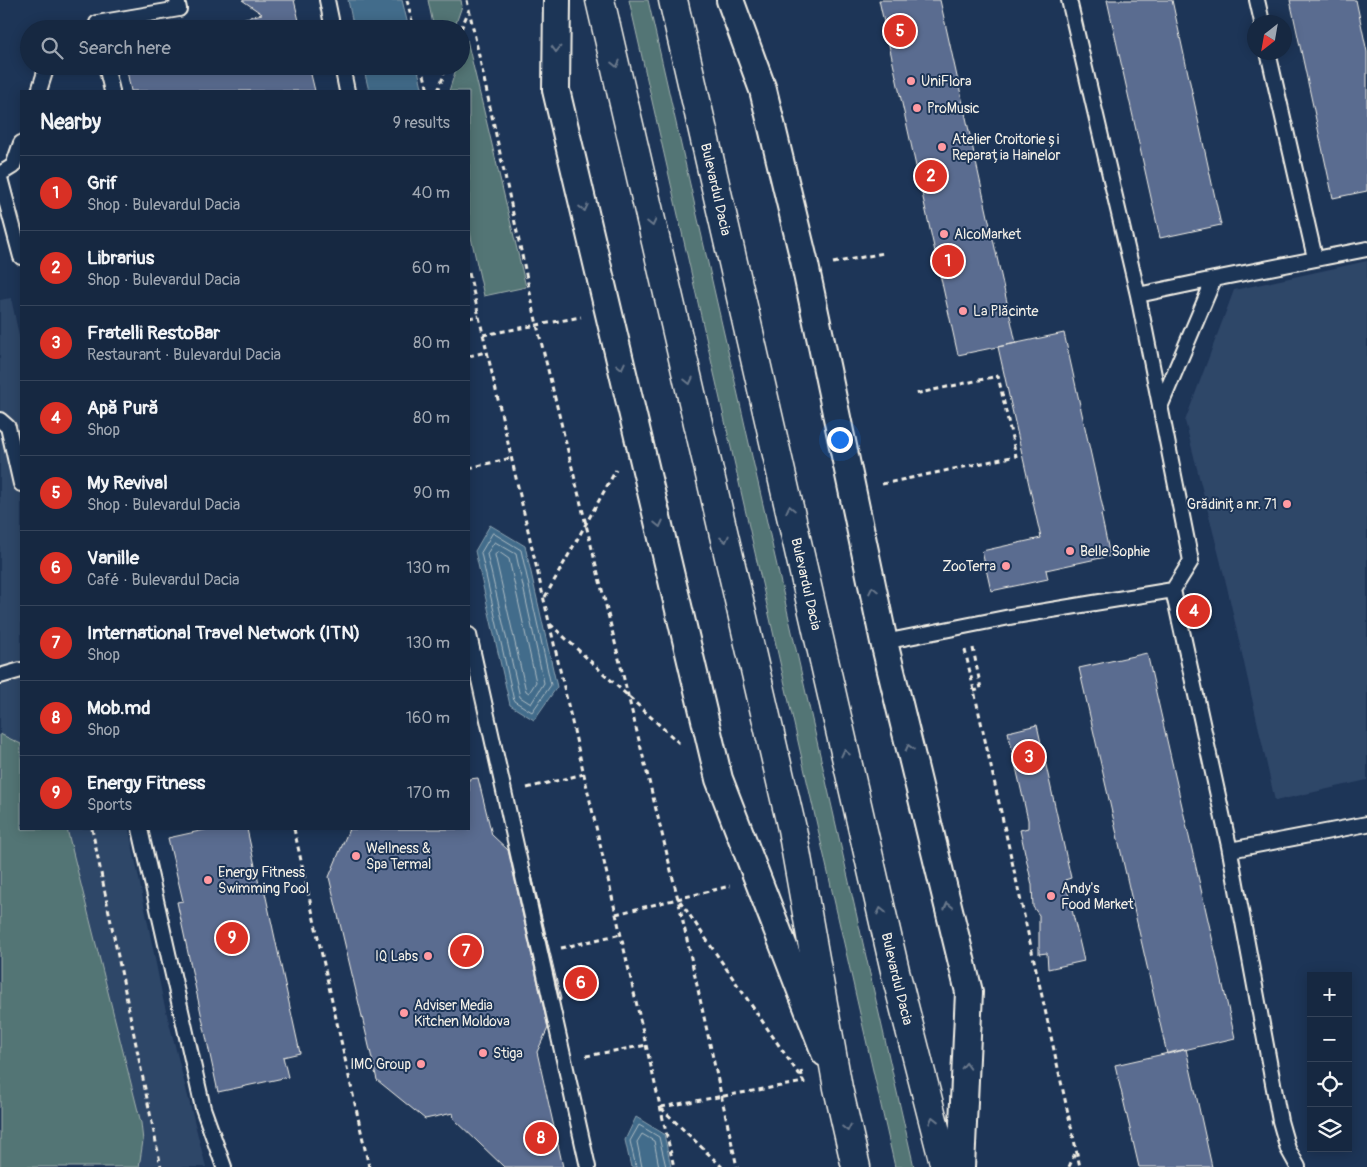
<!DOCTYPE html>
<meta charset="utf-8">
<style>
body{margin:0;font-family:Pangolin,sans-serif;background:#23344c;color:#f1f3f6}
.controls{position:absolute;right:15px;bottom:15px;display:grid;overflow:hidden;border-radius:0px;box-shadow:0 2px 12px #0003}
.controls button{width:45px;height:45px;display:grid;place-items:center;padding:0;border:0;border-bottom:1px solid #35445a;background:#162841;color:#f1f3f6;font:25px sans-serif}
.compass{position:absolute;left:1247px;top:15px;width:45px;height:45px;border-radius:50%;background:#162841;box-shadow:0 2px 12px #0003;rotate:211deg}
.you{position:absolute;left:839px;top:439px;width:18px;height:18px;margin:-12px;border:4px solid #fff;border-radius:50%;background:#1a73e8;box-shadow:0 0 0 8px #1a73e833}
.badge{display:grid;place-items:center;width:32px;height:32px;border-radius:50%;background:#d93025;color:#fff;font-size:16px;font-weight:700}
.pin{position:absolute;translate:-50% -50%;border:2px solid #fff;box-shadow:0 1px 5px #0006}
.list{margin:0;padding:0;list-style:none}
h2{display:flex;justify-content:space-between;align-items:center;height:65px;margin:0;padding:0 20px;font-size:21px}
h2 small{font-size:16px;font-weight:400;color:#9ea6b1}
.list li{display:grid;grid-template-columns:32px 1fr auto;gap:15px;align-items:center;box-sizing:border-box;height:75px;padding:0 20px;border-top:1px solid #35445a}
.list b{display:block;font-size:19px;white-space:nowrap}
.list p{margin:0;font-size:16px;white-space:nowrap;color:#9ea6b1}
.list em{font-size:16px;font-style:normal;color:#9ea6b1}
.icon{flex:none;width:28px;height:28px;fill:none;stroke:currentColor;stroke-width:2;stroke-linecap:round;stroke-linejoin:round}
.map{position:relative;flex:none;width:1367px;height:1167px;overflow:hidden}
.search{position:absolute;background:#162841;box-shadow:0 2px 12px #0003;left:20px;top:20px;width:450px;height:55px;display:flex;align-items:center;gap:12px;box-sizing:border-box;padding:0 18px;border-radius:28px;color:#9ea6b1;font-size:19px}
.panel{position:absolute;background:#162841;box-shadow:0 2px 12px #0003;left:20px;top:90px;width:450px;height:740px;border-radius:0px}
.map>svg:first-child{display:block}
.built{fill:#2f4668}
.green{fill:#527474;stroke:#a3b2ae}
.water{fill:#436c8b;stroke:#8aa1b0}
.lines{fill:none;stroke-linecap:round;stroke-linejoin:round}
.shore{stroke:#adbcc3;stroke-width:1}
.building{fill:#5a6c90;stroke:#f4f1e8}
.service-casing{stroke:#f4f1e8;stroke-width:18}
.minor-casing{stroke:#f4f1e8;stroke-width:30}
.primary-casing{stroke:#f4f1e8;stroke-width:31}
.path{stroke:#f4f1e8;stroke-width:3;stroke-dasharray:5 4;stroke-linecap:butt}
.service{stroke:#1d3557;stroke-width:14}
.minor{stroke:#1d3557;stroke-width:26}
.primary{stroke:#1d3557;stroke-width:28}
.oneway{stroke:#68778a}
.poi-dot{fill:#ff9aa2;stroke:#1d3557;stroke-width:2}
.labels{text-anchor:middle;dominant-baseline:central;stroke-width:4;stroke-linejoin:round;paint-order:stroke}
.poi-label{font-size:14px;fill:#f4f1e8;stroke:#1d3557;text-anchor:start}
.street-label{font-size:14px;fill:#f4f1e8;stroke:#1d3557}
</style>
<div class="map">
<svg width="1367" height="1167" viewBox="0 0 1367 1167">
<rect width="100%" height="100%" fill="#1d3557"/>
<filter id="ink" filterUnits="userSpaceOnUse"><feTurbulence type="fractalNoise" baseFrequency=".02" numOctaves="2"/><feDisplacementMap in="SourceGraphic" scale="10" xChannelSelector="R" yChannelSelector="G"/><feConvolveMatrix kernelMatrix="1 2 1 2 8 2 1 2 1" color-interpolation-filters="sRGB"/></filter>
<g filter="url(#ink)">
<path class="built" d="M1367,261v519l-92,21 -48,-214 -42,-166 49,-131z
M11,298l10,47v484h108l34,170 43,168h-206v-867z"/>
<path class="green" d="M428,0h33l1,6 -8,23h-20z
M629,0h19l266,1167h-19z
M467,40l59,247 -42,9 -15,-68v-137h-20l8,-25h4v-11z
M0,734l21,10v85h46l74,294 2,18 -4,26h-139z"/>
<path class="water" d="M348,0h54l7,29h-55z
M363,66h54l6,25h-54z
M490,525l35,21 32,141 -23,33 -24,-15 -35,-154z
M636,1117l28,17 7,33h-40l-6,-27z"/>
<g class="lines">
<path class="shore" d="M493,533l28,17 30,135 -19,27 -18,-11 -33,-148z
M495,542l21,12 28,129 -13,21 -11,-7 -33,-143z
M499,552l10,7 27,123 -7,11 -3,-2 -31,-136z
M636,1167l-6,-26 9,-16 20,12 7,30
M642,1167l-5,-25 5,-8 12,7 5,26"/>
</g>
<path class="building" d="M242,0h52l7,29h-101l62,-15z
M879,0h61l76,343 -58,12z
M1107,0h65l49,225 -61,13z
M1290,0h66l11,52v139l-34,7z
M126,66h183l6,25h-184z
M1064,333l40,180 -3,1 9,42 -64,14 2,9 -57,12 -9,-40 59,-13 -43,-191z
M1147,653l88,385 -68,16 -88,-386z
M1037,725l34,153 -6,2 19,81 -36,8 -1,-16 -8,1v-39l-6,-8 -1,-22 -12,-55 8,-2v-8l-20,-88z
M478,778l14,57 16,15 40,178 -11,24 26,115h-59l-50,-48 -1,-6 -28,6 -48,-39 -48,-203 20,-48h120v-50z
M209,829h38l13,60 4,-1 36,165 -17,4 5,20 -70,15 -41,-190 6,-1 -15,-63z
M531,871l30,128 -1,2z
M1186,1049l26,118h-73l-24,-102z"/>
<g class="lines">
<defs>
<path id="service" d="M327,0l6,29
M1257,0l5,22
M98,29l-1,-6 82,-14 -2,-9
M1268,52l47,206
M106,66l6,25
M342,66l5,25
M39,91l8,-25
M0,174l13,-8 8,-23
M0,178l21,79
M1138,295l76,-16
M1160,407l54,-128 153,-30
M0,420l8,7 13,57
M1173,590l56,256 51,275 8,28 10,18
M469,635l119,532
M884,642l131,-26 158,-26 18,-29 -53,-266 -69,-295
M0,676l21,-6
M140,829l63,279 21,59
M1230,850l137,-26"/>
<path id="minor" d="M557,0l-1,90 163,689 106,274
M730,0l33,90 41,170 80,382 85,350 -8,175"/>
<g id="primary">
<path d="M600,0l192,829 46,259 18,79"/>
<path id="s1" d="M673,0l223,975 49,192"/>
</g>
</defs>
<use href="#service" class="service-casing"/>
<use href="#minor" class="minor-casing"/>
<use href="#primary" class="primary-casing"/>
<path class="path" d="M407,0l7,29
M467,0l70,325 141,574 59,268
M461,29l8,-19
M422,66l6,25
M438,91l9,-25
M833,263l51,-10
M469,273l205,894
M469,318l10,-2
M483,335l98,-18
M469,356l17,-4
M469,468l42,-10
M882,484l134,-28 -18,-80 -83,18
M545,597l71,-127
M550,624l129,119
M973,648l8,41 -7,2
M965,650l115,517
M527,788l57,-14
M92,829l69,338
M294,829l75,338
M616,914l114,-28
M561,948l60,-14
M586,1056l61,-11
M801,1071l3,13
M661,1107l143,-25 -124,-181
M661,1108l61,59
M1069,1167l7,-16"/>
<use href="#service" class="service"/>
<use href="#minor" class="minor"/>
<use href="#primary" class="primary"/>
</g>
<defs><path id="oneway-chevron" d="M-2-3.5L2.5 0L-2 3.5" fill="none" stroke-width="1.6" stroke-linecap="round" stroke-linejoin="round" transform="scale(1.25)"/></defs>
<g class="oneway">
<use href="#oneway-chevron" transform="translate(556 49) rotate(91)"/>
<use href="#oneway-chevron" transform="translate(616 64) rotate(77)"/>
<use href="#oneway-chevron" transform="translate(584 208) rotate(77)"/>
<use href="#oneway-chevron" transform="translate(652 223) rotate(77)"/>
<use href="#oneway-chevron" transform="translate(621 366) rotate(77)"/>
<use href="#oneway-chevron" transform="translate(689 381) rotate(77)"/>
<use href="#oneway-chevron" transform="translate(790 509) rotate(-103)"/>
<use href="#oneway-chevron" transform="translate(659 524) rotate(77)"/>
<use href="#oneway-chevron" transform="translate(725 539) rotate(77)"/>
<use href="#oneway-chevron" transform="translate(873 590) rotate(-102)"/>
<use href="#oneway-chevron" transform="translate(909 748) rotate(-104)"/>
<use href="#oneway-chevron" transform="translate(845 753) rotate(-103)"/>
<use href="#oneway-chevron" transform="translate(948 906) rotate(-104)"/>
<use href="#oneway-chevron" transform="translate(881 911) rotate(-103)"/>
<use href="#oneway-chevron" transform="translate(966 1066) rotate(-88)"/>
<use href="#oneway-chevron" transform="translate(933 1120) rotate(-104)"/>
<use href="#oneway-chevron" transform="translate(847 1128) rotate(78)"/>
</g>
</g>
<g class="poi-dot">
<circle cx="911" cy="81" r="5"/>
<circle cx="917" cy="108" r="5"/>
<circle cx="942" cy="147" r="5"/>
<circle cx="944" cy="234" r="5"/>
<circle cx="963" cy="311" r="5"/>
<circle cx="1287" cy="504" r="5"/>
<circle cx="1070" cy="551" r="5"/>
<circle cx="1006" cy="566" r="5"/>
<circle cx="356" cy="856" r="5"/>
<circle cx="208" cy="880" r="5"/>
<circle cx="1051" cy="896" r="5"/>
<circle cx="428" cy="956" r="5"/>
<circle cx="404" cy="1013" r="5"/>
<circle cx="483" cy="1053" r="5"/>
<circle cx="421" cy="1064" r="5"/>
</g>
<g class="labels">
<g class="poi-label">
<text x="921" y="81">UniFlora</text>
<text x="927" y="108">ProMusic</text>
<text x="952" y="139">Atelier Croitorie și<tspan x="952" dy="16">Reparația Hainelor</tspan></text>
<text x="954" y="234">AlcoMarket</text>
<text x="973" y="311">La Plăcinte</text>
<text x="1277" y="504" text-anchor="end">Grădinița nr. 71</text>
<text x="1080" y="551">Belle Sophie</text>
<text x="996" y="566" text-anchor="end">ZooTerra</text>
<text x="366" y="848">Wellness &amp;<tspan x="366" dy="16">Spa Termal</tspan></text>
<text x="218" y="872">Energy Fitness<tspan x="218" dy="16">Swimming Pool</tspan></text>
<text x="1061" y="888">Andy's<tspan x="1061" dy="16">Food Market</tspan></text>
<text x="418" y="956" text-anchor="end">IQ Labs</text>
<text x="414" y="1005">Adviser Media<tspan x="414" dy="16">Kitchen Moldova</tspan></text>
<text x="493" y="1053">Stiga</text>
<text x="411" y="1064" text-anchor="end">IMC Group</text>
</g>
<g class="street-label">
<text stroke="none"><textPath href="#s1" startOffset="194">Bulevardul Dacia</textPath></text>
<text stroke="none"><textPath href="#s1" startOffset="599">Bulevardul Dacia</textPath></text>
<text stroke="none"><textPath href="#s1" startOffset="1004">Bulevardul Dacia</textPath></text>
</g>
</g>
</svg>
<div class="controls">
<button>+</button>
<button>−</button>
<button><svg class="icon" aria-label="locate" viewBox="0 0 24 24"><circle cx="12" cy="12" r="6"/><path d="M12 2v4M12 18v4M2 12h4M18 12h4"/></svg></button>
<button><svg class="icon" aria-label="layers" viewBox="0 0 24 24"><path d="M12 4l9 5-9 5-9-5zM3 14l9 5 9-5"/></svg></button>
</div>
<svg class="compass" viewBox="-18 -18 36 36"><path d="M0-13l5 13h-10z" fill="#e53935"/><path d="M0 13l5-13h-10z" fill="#9ea6b1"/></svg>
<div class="you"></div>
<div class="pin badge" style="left:948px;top:261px">1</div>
<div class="pin badge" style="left:931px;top:176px">2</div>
<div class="pin badge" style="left:1029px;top:757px">3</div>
<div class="pin badge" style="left:1194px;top:611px">4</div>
<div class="pin badge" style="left:900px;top:31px">5</div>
<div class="pin badge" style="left:581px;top:983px">6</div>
<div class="pin badge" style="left:466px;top:951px">7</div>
<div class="pin badge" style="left:541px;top:1138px">8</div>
<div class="pin badge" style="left:232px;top:938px">9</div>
<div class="search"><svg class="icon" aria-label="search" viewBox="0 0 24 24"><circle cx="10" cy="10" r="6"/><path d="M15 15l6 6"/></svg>Search here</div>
<section class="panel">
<h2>Nearby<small>9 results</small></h2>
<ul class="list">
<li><span class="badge">1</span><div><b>Grif</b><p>Shop · Bulevardul Dacia</p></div><em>40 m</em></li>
<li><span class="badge">2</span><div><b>Librarius</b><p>Shop · Bulevardul Dacia</p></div><em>60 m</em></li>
<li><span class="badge">3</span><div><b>Fratelli RestoBar</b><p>Restaurant · Bulevardul Dacia</p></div><em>80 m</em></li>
<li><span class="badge">4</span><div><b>Apă Pură</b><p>Shop</p></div><em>80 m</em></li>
<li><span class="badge">5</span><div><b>My Revival</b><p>Shop · Bulevardul Dacia</p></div><em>90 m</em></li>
<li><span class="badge">6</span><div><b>Vanille</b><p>Café · Bulevardul Dacia</p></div><em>130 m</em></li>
<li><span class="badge">7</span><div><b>International Travel Network (ITN)</b><p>Shop</p></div><em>130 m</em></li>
<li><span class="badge">8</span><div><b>Mob.md</b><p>Shop</p></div><em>160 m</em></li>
<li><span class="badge">9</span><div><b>Energy Fitness</b><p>Sports</p></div><em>170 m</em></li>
</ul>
</section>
</div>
